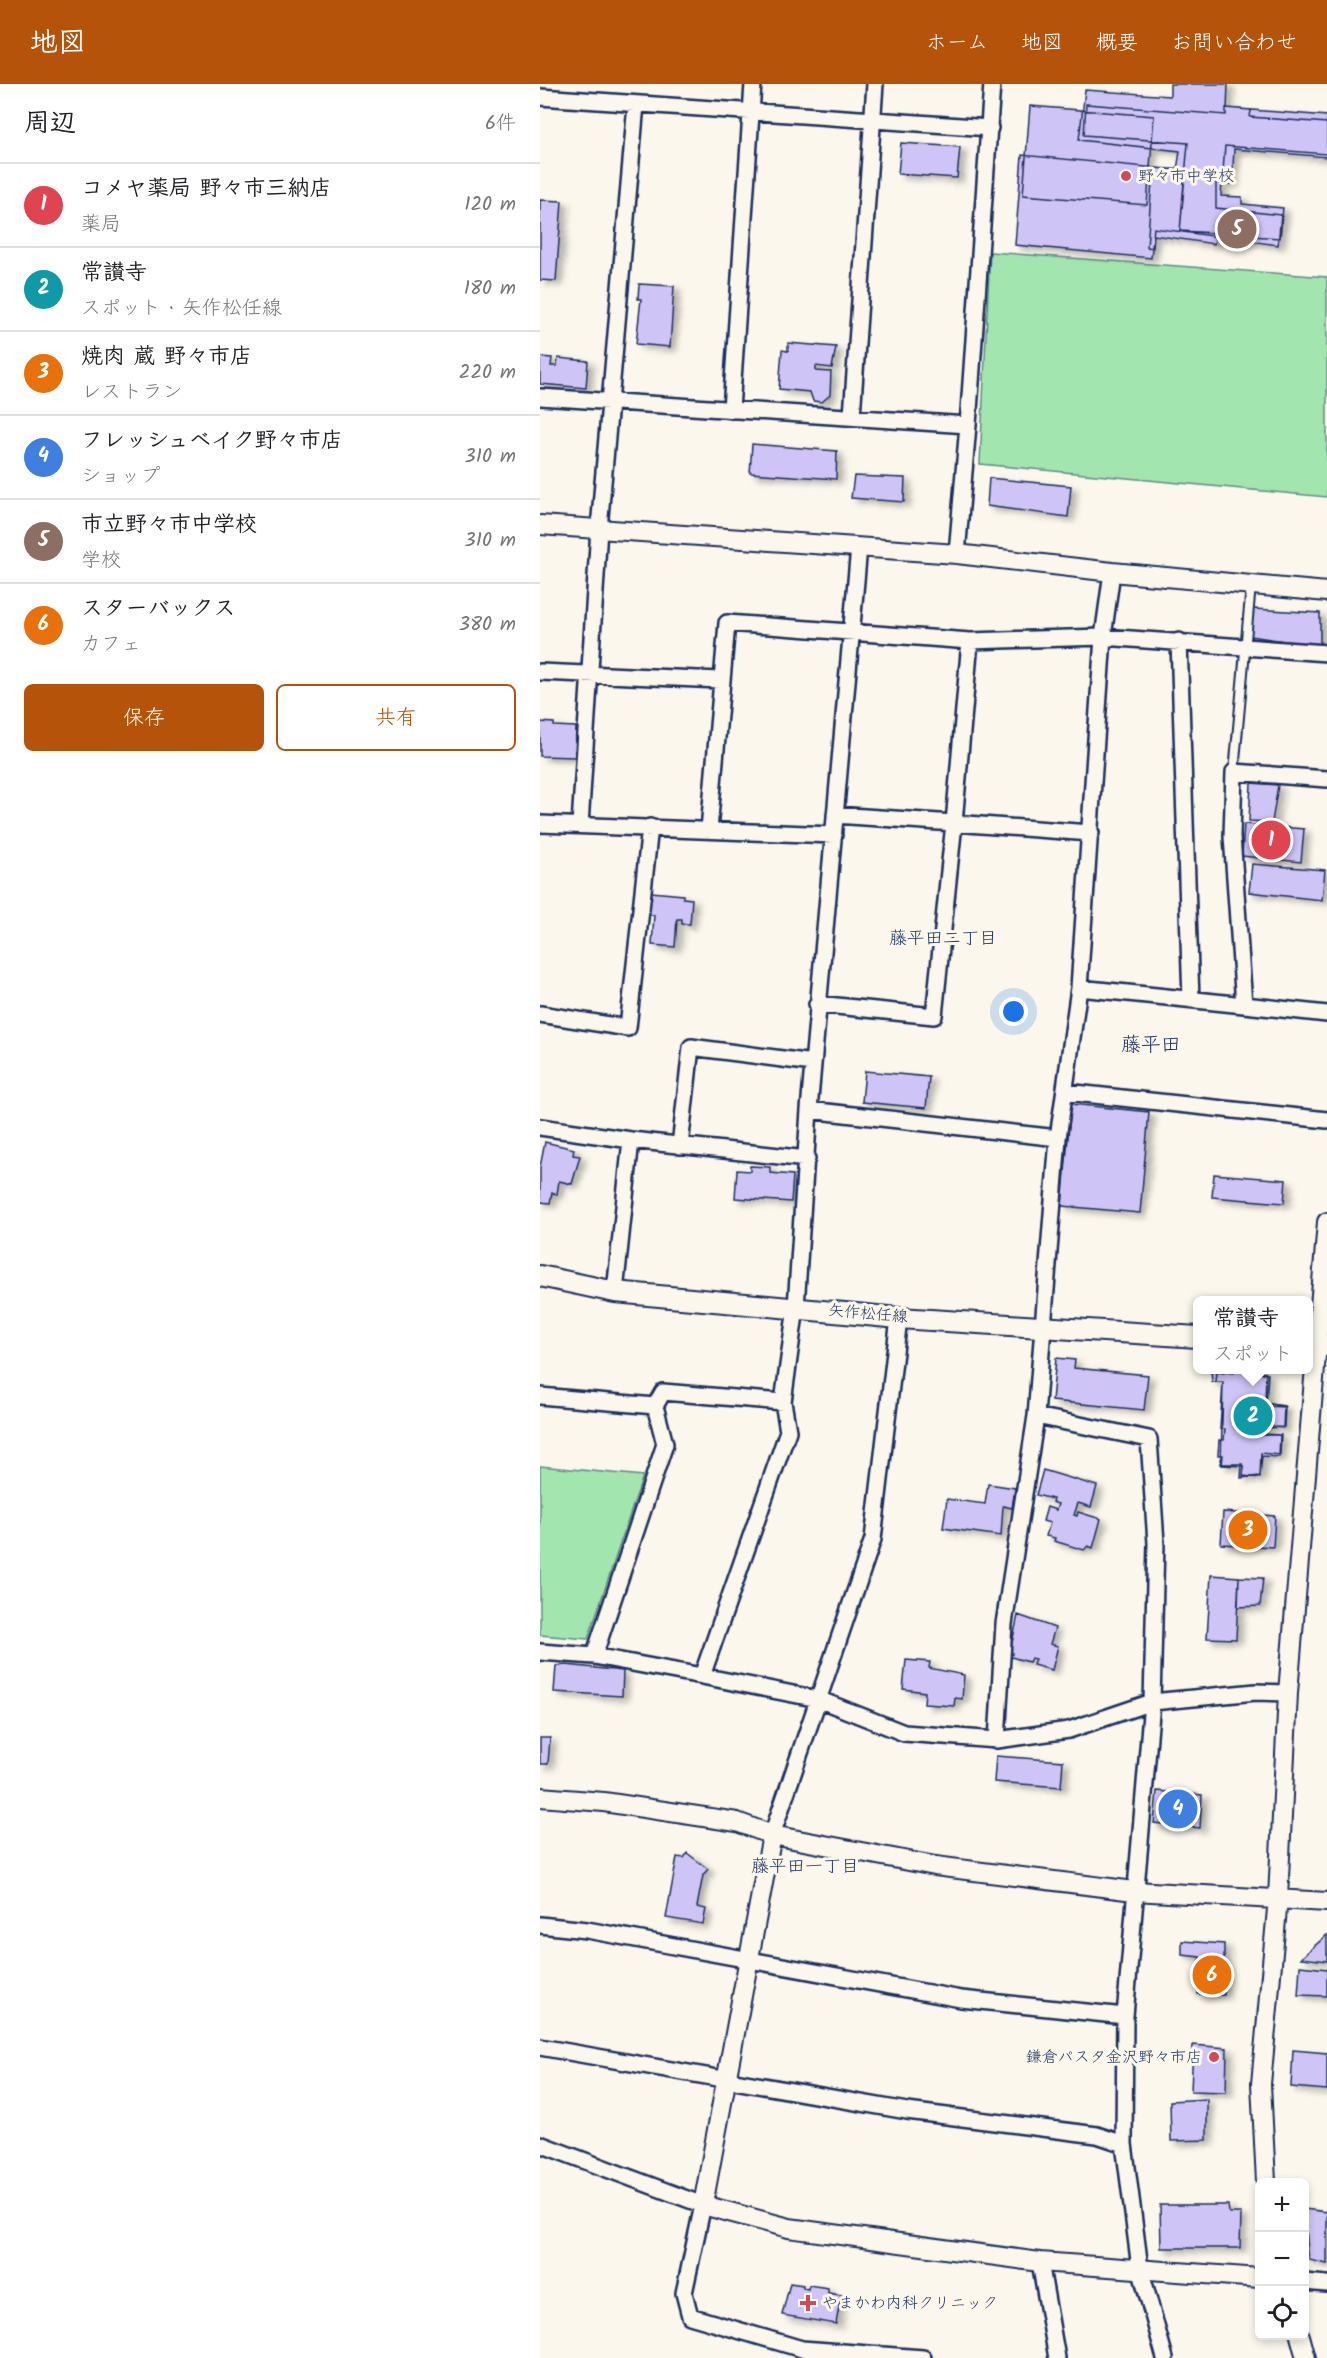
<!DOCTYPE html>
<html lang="ja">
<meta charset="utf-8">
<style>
body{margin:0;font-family:Kalam,"Klee One",sans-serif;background:#f2f2f2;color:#202124}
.controls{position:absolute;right:18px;bottom:18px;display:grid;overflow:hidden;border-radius:9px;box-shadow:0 3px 9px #0003}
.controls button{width:54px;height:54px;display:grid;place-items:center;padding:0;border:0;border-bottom:2px solid #e0e0e0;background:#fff;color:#202124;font:30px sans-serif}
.you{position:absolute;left:474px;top:928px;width:21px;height:21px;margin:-15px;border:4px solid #fff;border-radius:50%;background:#1a73e8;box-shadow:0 0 0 9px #1a73e833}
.badge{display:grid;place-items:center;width:39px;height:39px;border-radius:50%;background:#b45309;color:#fff;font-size:20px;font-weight:700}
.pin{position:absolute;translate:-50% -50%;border:3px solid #fff;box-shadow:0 2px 6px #0006}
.popup{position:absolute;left:653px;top:1212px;width:120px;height:78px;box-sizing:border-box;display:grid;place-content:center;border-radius:9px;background:#fff;filter:drop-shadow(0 2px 4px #0005);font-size:20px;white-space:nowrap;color:#757577}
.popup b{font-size:22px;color:#202124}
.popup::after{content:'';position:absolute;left:50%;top:100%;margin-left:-12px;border:12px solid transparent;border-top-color:#fff}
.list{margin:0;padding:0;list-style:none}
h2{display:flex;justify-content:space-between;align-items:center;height:78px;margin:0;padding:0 24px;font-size:26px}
h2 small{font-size:20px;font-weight:400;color:#757577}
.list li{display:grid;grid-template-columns:39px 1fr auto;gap:18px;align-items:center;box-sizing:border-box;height:84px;padding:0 24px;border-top:2px solid #e0e0e0}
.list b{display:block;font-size:22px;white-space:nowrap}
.list p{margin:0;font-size:20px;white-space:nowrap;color:#757577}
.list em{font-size:20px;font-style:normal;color:#757577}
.actions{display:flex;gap:12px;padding:18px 24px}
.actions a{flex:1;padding:14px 0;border:2px solid #b45309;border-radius:9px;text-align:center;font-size:21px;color:#b45309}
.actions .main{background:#b45309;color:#fff}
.icon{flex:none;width:33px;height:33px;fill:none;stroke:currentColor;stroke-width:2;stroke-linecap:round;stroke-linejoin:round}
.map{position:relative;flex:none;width:787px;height:2274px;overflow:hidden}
header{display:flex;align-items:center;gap:36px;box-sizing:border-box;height:84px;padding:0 30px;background:#b45309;color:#fff}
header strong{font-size:28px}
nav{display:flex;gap:33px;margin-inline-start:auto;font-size:21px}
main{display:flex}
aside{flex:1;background:#fff}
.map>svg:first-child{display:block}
.green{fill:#a3e5af;stroke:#5f8a86;stroke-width:1.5}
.building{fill:#cfc4f6;stroke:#1b2f5e;stroke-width:1.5;filter:url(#shadow)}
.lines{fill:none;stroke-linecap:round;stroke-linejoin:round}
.service-casing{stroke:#1b2f5e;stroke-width:12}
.minor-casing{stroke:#1b2f5e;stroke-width:20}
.tertiary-casing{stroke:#1b2f5e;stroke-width:22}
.secondary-casing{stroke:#1b2f5e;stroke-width:24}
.service{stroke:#fbf7ec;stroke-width:8}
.minor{stroke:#fbf7ec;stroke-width:15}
.tertiary{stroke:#fbf7ec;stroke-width:18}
.secondary{stroke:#fbf7ec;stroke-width:20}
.poi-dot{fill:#d1495b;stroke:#fbf7ec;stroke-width:2}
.labels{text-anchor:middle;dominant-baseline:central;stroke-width:6;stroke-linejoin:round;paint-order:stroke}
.poi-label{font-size:16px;fill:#1b2f5e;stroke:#fbf7ec;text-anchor:start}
.street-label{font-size:16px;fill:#1b2f5e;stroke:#fbf7ec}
.neighbourhood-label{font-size:18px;fill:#1b2f5e;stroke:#fbf7ec}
.quarter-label{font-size:20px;fill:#1b2f5e;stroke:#fbf7ec}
</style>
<header>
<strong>地図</strong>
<nav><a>ホーム</a><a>地図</a><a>概要</a><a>お問い合わせ</a></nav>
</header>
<main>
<aside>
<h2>周辺<small>6件</small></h2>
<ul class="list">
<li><span class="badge" style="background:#e0444e">1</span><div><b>コメヤ薬局 野々市三納店</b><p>薬局</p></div><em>120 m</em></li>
<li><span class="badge" style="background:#0f9aa8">2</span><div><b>常讃寺</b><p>スポット · 矢作松任線</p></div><em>180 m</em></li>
<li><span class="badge" style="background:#e8710a">3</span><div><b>焼肉 蔵 野々市店</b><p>レストラン</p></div><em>220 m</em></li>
<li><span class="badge" style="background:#3f7fe0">4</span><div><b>フレッシュベイク野々市店</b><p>ショップ</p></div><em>310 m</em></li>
<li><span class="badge" style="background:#8d6e63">5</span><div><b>市立野々市中学校</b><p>学校</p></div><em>310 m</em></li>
<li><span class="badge" style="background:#e8710a">6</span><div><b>スターバックス</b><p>カフェ</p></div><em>380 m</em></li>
</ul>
<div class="actions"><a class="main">保存</a><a>共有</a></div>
</aside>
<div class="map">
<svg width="787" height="2274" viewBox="0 0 787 2274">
<defs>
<filter id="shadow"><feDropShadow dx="6" dy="4" stdDeviation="3" flood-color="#0004"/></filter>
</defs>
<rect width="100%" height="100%" fill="#fbf7ec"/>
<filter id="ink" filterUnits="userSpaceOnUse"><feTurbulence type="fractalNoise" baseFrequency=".0167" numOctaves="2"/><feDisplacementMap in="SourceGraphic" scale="12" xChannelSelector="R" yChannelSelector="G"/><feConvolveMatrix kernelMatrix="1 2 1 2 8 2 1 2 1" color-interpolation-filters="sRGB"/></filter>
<g filter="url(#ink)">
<path class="green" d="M450,168l337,25v220l-347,-33z
M0,1382l103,10 -55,163 -48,-4z"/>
<path class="building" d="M630,0h58l-1,24 100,8v41l-93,-8 -2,35 -16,-1v25l65,7 -3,30 -124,-17 -3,30 -136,-13 7,-90 155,15 3,-19 -101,-11 6,-50 85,6z
M546,20l140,11v-7l25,2 -1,7 77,6v31l-102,-8 -4,50 21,1v7l41,4 -3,30 -100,-7 8,-88 -104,-8z
M490,22l124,10 -7,89 -124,-10z
M361,59l59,4 -3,31 -59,-4z
M613,84l32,2 -5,61 36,2 -2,11 -60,-9 -1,13 -6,-1z
M0,116l22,1 -6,80 -16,-1z
M99,200l35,2 -4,61 -34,-3 5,-45h-3z
M248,259l48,4 -4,21 -16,-2v5l15,1 -1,23 -8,7 -9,-1 -3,-9 -31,-3 3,-39 6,1z
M0,273l12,1 -1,8h6l1,-8 30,3 -2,27 -46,-4z
M212,360l85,7 -1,28 -86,-6z
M314,392l51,2 -1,24 -53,-4z
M449,394l82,8 -3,31 -81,-11z
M713,525l67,4v33l-70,-10z
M0,638l14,1v3l22,1 -1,30 -35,-1z
M0,638l14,1v3l22,1 -1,30 -35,-1z
M711,699l27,2 -6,37 -23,-1z
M704,740l60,5 -3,33 -59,-6z
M712,780l73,6 -3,30 -73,-8z
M111,808l32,3v3l9,1 -2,25h-8v-5h-5l-2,28 -23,-2 2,-30h-5z
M325,987l64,6 -3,31 -64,-6z
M531,1020l78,8 -9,101 -78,-7z
M5,1058l29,7 -1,6 7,1 -8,28 -13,-3 -2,13 -5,-1 -2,10 -10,-1v-35z
M210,1082l20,1v6l23,2 -2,27 -56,-4 2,-28 13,1z
M674,1090l72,6 -2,23 -72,-6z
M516,1274l19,2 -1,8 74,7 -4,35 -92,-9z
M671,1286l22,3v-3h23l10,3 -1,30 19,3 -1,22 -20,-2v9h17l-1,22 -17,-1 -2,20 -19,2 1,-14h-21l2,-82h-11z
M684,1286h34l-1,3 11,1 -2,32 19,1 -1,20 -21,1v6l18,1 -1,20 -19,-2 -1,25 -17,-2 1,-10 -22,-1 1,-10h-5l1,-15h5l1,-11h-5l3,-47h-7l1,-10 7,1z
M503,1386l54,16 -6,21 -13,-4 -4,12 3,1 1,-4 23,7 -8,29 -5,-2 -4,4 -30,-9 1,-3 -9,-2 4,-13 -7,-2 4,-14 9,3 2,-6 -6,-2 1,-3 -17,-4z
M448,1400l27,4 -3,20 -9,-2 -2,30 -58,-8 4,-29 38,5z
M683,1428l52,4 -2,31 -52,-3z
M671,1491l28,2 -3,62 -29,-1z
M699,1493l24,1 -3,28 -22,1z
M478,1531l37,13 -5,16 8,2 -6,24 -19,-5 2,-6 -4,-1 -2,4 -18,-5 1,-4 -2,-1z
M366,1576l24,2 -1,6 35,7 -2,24 -7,-1 -1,8 -30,-2 1,-12 -22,-3z
M26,1581l57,6 -1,25 -68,-4 2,-26z
M0,1654h10l-2,26h-8z
M456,1672l67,5 -2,26 -67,-5z
M617,1707l45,4 -2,33 -46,-5z
M147,1769l21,16 -5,6 -6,32 9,2 -3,15 -37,-6 11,-61 7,1z
M787,1851v26l-26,-3z
M642,1857l42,3v51l-26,-1 2,-37 -18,-2z
M760,1882l27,3v27l-29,-1z
M653,1961l34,3 -1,44 -35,-1z
M753,1966l34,3v37l-36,-3z
M667,2015v41l-36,1 -1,-40z
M620,2121h68l1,8h12l-1,35h-79z
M764,2125l23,3v52l-18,-4z
M250,2199l13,2v3l5,1 1,-4 19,3v5l13,2 -5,29 -54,-9z"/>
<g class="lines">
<defs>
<path id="service" d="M694,688l17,-187"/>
<path id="minor" d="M0,13l450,31
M0,313l428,28 -11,129
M191,326l22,-326
M312,332l23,-332
M428,341l24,-341
M639,557l12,359
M0,588l180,8
M787,695l-93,-7 -2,64 12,169 83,9
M295,731l119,8 16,-182
M0,740l294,11
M40,741l19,-296 37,-425
M169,746l18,-207 243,18 133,-4 224,16
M539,904l165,17
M277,920l117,12 20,-193 137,10
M0,930l88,14 22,-201
M526,1008l261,28
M269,1026l50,-563
M0,1043l91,13 176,19
M140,1062l11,-99 122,16
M75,1208l16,-152
M0,1312l115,10 8,-14 120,10
M496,1332l113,23 7,104 -4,159 -27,314 -1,128 16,124 25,90
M0,1568l54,4 108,20 86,-245 -5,-29 13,-95 13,-197 249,28
M54,1572l71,-212 -10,-38
M162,1592l116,23 86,34 93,7 72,-10 83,-28 104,-10 32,1
M457,1656l7,-116 32,-208 22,-278 21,-150 24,-351 9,-65
M232,1751l101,-296 26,-221
M0,1841l47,5 374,69 164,17
M0,1963l367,64 190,24 27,9
M0,2060l163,61 -19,88 6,23 112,33 121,9
M500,2178l17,96
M764,2198l23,2"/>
<path id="tertiary" d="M0,441l417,29 155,18 215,20
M0,1713l64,5 133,20 35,13 163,31 199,25 193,11
M232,1751l-69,370 86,23 251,34 220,16
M726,2098l-5,-98 17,-186 10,-205 39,-471
M760,2252l6,22"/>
<path id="secondary" d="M0,1192l75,16 284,26 299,19
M768,1261l19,1"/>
</defs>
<use href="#service" class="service-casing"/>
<use href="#minor" class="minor-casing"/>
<use href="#tertiary" class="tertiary-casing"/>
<use href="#secondary" class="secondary-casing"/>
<use href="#service" class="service"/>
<use href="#minor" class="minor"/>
<use href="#tertiary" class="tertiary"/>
<use href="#secondary" class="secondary"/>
</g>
</g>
<g class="poi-dot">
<circle cx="586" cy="92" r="6"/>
<circle cx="674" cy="1973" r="6"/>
<path d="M265 2210h6v6h6v6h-6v6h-6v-6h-6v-6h6z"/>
</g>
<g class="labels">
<g class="poi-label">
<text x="598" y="92">野々市中学校</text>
<text x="662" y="1973" text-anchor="end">鎌倉パスタ金沢野々市店</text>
<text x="282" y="2219">やまかわ内科クリニック</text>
</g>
<g class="street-label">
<text transform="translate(328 1230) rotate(5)">矢作松任線</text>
</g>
<g class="neighbourhood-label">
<text x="403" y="855">藤平田二丁目</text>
<text x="265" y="1783">藤平田一丁目</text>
</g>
<g class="quarter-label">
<text x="611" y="962">藤平田</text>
</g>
</g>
</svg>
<div class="controls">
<button>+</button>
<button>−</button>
<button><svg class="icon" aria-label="locate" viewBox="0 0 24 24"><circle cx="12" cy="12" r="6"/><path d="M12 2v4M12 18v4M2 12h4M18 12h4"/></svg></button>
</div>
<div class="you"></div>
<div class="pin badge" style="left:731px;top:756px;background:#e0444e">1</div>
<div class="pin badge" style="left:713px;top:1332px;background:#0f9aa8">2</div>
<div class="popup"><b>常讃寺</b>スポット</div>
<div class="pin badge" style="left:708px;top:1446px;background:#e8710a">3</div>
<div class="pin badge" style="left:638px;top:1725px;background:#3f7fe0">4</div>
<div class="pin badge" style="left:697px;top:145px;background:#8d6e63">5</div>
<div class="pin badge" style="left:672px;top:1891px;background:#e8710a">6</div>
</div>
</main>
